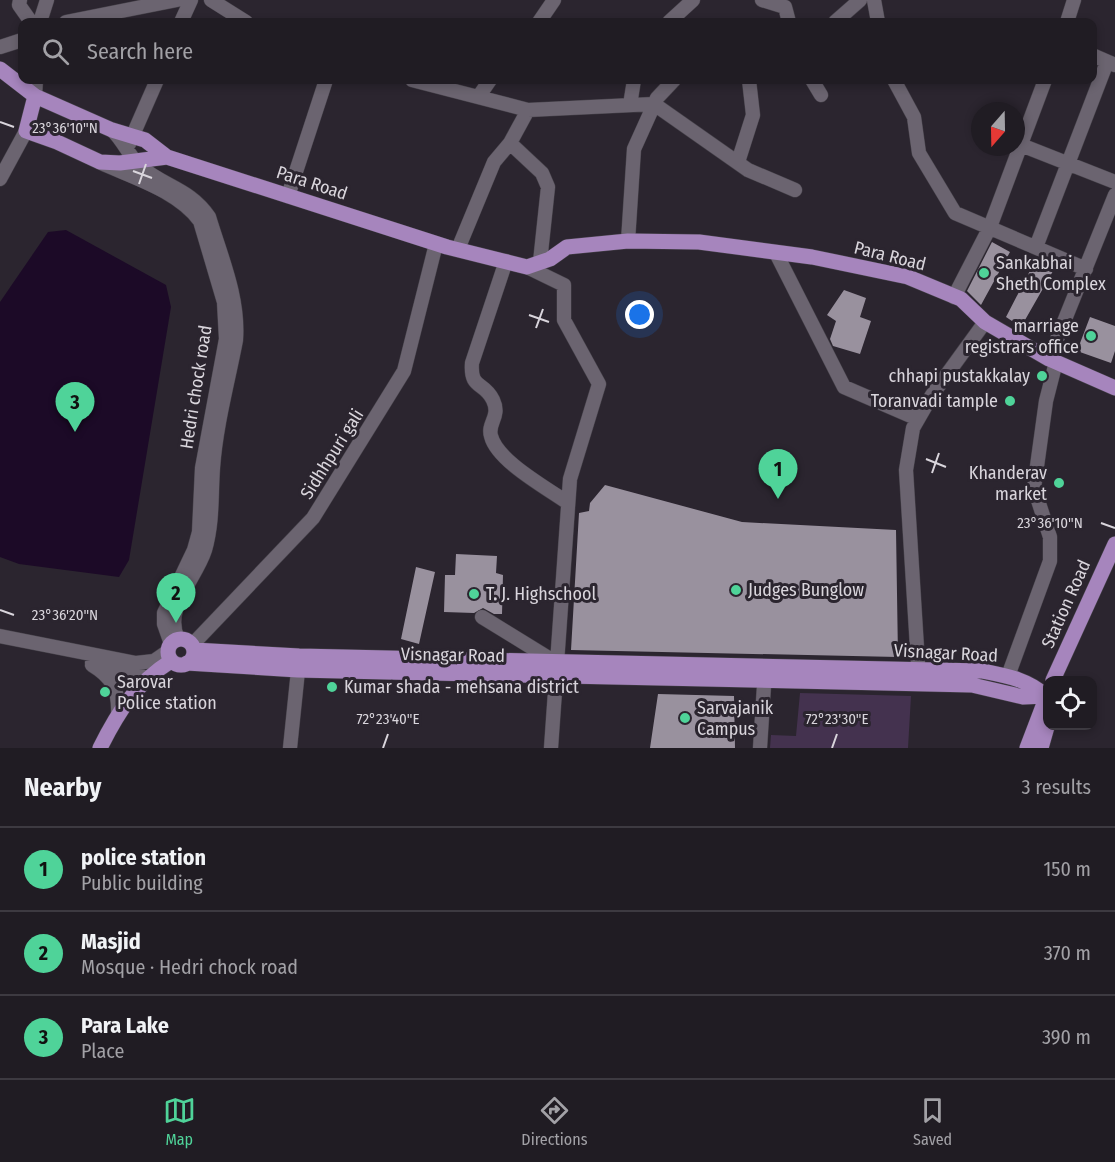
<!DOCTYPE html>
<meta charset="utf-8">
<style>
body{margin:0;font-family:"Fira Sans Condensed",sans-serif;background:#2d2930;color:#f1f3f6}
.controls{position:absolute;right:18px;bottom:18px;display:grid;overflow:hidden;border-radius:12px;box-shadow:0 3px 9px #0003}
.controls button{width:54px;height:54px;display:grid;place-items:center;padding:0;border:0;border-bottom:2px solid #3d3a41;background:#201c23;color:#f1f3f6;font:30px sans-serif}
.compass{position:absolute;left:971px;top:102px;width:54px;height:54px;border-radius:50%;background:#201c23;box-shadow:0 3px 9px #0003;rotate:200deg}
.you{position:absolute;left:640px;top:315px;width:21px;height:21px;margin:-15px;border:4px solid #fff;border-radius:50%;background:#1a73e8;box-shadow:0 0 0 9px #1a73e833}
.badge{display:grid;place-items:center;width:39px;height:39px;border-radius:50%;background:#4fd399;color:#111;font-size:20px;font-weight:700}
.pin{position:absolute;translate:-50% -50px;filter:drop-shadow(0 2px 3px #0008)}
.pin::after{content:'';position:absolute;top:32px;width:21px;height:18px;background:inherit;clip-path:polygon(0 0,100% 0,50% 100%)}
.list{margin:0;padding:0;list-style:none}
h2{display:flex;justify-content:space-between;align-items:center;height:78px;margin:0;padding:0 24px;font-size:26px}
h2 small{font-size:20px;font-weight:400;color:#a2a1a6}
.list li{display:grid;grid-template-columns:39px 1fr auto;gap:18px;align-items:center;box-sizing:border-box;height:84px;padding:0 24px;border-top:2px solid #3d3a41}
.list b{display:block;font-size:22px;white-space:nowrap}
.list p{margin:0;font-size:20px;white-space:nowrap;color:#a2a1a6}
.list em{font-size:20px;font-style:normal;color:#a2a1a6}
.icon{flex:none;width:33px;height:33px;fill:none;stroke:currentColor;stroke-width:2;stroke-linecap:round;stroke-linejoin:round}
.map{position:relative;flex:none;width:1115px;height:748px;overflow:hidden}
.search{position:absolute;background:#201c23;box-shadow:0 3px 9px #0003;left:18px;right:18px;top:18px;height:66px;display:flex;align-items:center;gap:15px;box-sizing:border-box;padding:0 21px;border-radius:12px;color:#a2a1a6;font-size:22px}
.sheet{height:330px;background:#201c23}
nav{display:flex;justify-content:space-around;align-items:center;box-sizing:border-box;height:84px;border-top:2px solid #3d3a41;background:#201c23;font-size:16px;color:#a2a1a6}
nav a{display:grid;justify-items:center;gap:3px}
nav .on{color:#4fd399}
.map>svg:first-child{display:block}
.green{fill:#44324f}
.water{fill:#1c0a27}
.building{fill:#99919e}
.lines{fill:none;stroke-linecap:round;stroke-linejoin:round}
.minor-casing{stroke:#46424a;stroke-width:15}
.major-casing{stroke:#46424a;stroke-width:16}
.minor{stroke:#6b6470;stroke-width:14}
.major{stroke:#a685bd;stroke-width:15}
.ticks{fill:none;stroke:#d9d5dc;stroke-width:2}
.poi-dot{fill:#4fd399;stroke:#2b252f;stroke-width:2}
.labels{text-anchor:middle;dominant-baseline:central;stroke-width:6;stroke-linejoin:round;paint-order:stroke}
.street-label{font-size:18px;fill:#d9d5dc;stroke:#2b252f}
.poi-label{font-size:18px;fill:#d9d5dc;stroke:#2b252f;text-anchor:start}
.ticks-label{font-size:15px;text-anchor:middle;fill:#d9d5dc;stroke:#2b252f;stroke-width:6;stroke-linejoin:round;paint-order:stroke}
</style>
<div class="map">
<svg width="1115" height="748" viewBox="0 0 1115 748">
<rect width="100%" height="100%" fill="#2b252f"/>
<path class="green" d="M800,693l111,3 -3,52h-138l1,-13 25,1z"/>
<path class="water" d="M66,230l100,55 5,22 -42,253 -10,17 -100,-13 -19,-7v-255l48,-70z"/>
<path class="building" d="M992,242l18,10 -29,53 -14,-14z
M1034,263l19,8 -32,56 -15,-10z
M844,290l22,8 -6,19 11,4 -11,33 -27,-8 -3,-7 6,-18 -9,-6z
M1090,317l25,9v25l-4,12 -34,-12z
M605,485l137,37 154,8 2,127 -327,-7 8,-137 10,-2 1,-8z
M456,554l41,2 -1,17 7,2 -1,39h-8l-11,-6 -9,5 -30,-1 1,-37h10z
M416,567l19,5 -16,72 -18,-5z
M658,694l76,2 1,52h-85z"/>
<g class="lines">
<defs>
<path id="minor" d="M20,0l-1,5 12,17
M211,0l35,22
M762,0l23,7 4,15
M874,0l4,22
M40,22l7,-22
M66,22l111,-22
M181,22l10,-22
M539,22l15,-22
M669,22l24,-22
M835,22l25,-22
M1067,22l7,-22
M0,47l22,-7
M1092,55l23,10
M412,80l116,30 126,-6 94,66 47,20
M812,80l9,15
M894,80l20,37 5,36 36,60 131,56
M35,96l1,-16
M479,96l11,-16
M630,105l4,-25
M112,130c12,11 17,27 29,37 24,20 49,22 68,50 12,40 30,80 27,123 -8,42 -20,85 -23,128 -2,28 0,54 -8,82 -9,29 -42,58 -27,89
M510,143l32,30 6,14 -8,75
M129,144l28,-64
M1021,145l94,37
M738,162l15,-47 -4,-35
M101,163c33,15 77,28 99,58l24,81 2,37 -24,129 -3,64 -5,18 -30,63v11l6,17
M0,179l26,-48
M288,196l38,-116
M628,241l6,-92 23,-51 17,-18
M1036,247l71,-185
M458,249l36,-87 16,-19 18,-33
M776,253l68,134 74,32
M506,261l-34,102c-2,27 12,18 21,37 8,17 -6,23 -2,36 6,25 56,52 77,67
M527,267l37,18v35l35,64 -29,95 -19,269
M954,297l36,-70 55,-147
M1049,359l66,-164
M482,617l73,45
M0,636l136,27 18,-2 13,-9
M192,645l121,-127 91,-147 32,-127
M92,663l56,15
M92,665c20,12 27,25 26,48
M1008,676l42,-115v-24l-16,-49 12,-87 10,-39
M919,680l-13,-210 7,-42 19,-33 53,-73
M290,748l9,-87
M760,748l5,-78"/>
<path id="major" d="M0,69l35,27 77,34 33,10 22,17 280,90 80,20 23,-8 17,-12 61,-6 71,1 113,15 96,20 53,22 24,23 64,37 66,29
M35,96l-9,35 31,11 43,20 20,1 47,-6
M168 652a13 13 0 1 1 26 0a13 13 0 1 1-26 0Z
M194,650l105,6 683,15c25,5 45,8 64,25
M187,663l111,7 674,15 51,12 23,-1
M1053,680l62,-136
M100,748c18,-36 36,-65 71,-87
M1027,748l21,-55
M1041,748l6,-21 -1,-25"/>
</defs>
<use href="#minor" class="minor-casing"/>
<use href="#major" class="major-casing"/>
<use href="#minor" class="minor"/>
<use href="#major" class="major"/>
</g>
<path class="ticks" d="M0,122l14,5M133,171l19,7M139,184l7,-20M529,315l20,7M536,328l7,-19M926,459l20,8M932,473l7,-20M1101,523l14,5M0,610l14,5M383,748l5,-14M832,748l5,-14"/>
<g class="poi-dot">
<circle cx="984" cy="273" r="6"/>
<circle cx="1091" cy="336" r="6"/>
<circle cx="1042" cy="376" r="6"/>
<circle cx="1010" cy="401" r="6"/>
<circle cx="1059" cy="483" r="6"/>
<circle cx="736" cy="590" r="6"/>
<circle cx="474" cy="594" r="6"/>
<circle cx="332" cy="687" r="6"/>
<circle cx="105" cy="692" r="6"/>
<circle cx="685" cy="718" r="6"/>
</g>
<g class="labels">
<g class="street-label">
<text transform="translate(312 183) rotate(18)">Para Road</text>
<text transform="translate(890 256) rotate(14)">Para Road</text>
<text transform="translate(196 387) rotate(-81)">Hedri chock road</text>
<text transform="translate(332 454) rotate(-58)">Sidhhpuri gali</text>
<text transform="translate(1066 604) rotate(-66)">Station Road</text>
<text transform="translate(946 653) rotate(3)">Visnagar Road</text>
<text transform="translate(453 655) rotate(1)">Visnagar Road</text>
</g>
<g class="poi-label">
<text x="996" y="263">Sankabhai<tspan x="996" dy="21">Sheth Complex</tspan></text>
<text x="1079" y="326" text-anchor="end">marriage<tspan x="1079" dy="21">registrars office</tspan></text>
<text x="1030" y="376" text-anchor="end">chhapi pustakkalay</text>
<text x="998" y="401" text-anchor="end">Toranvadi tample</text>
<text x="1047" y="473" text-anchor="end">Khanderav<tspan x="1047" dy="21">market</tspan></text>
<text x="748" y="590">Judges Bunglow</text>
<text x="486" y="594">T. J. Highschool</text>
<text x="117" y="682">Sarovar<tspan x="117" dy="21">Police station</tspan></text>
<text x="344" y="687">Kumar shada - mehsana district</text>
<text x="697" y="708">Sarvajanik<tspan x="697" dy="21">Campus</tspan></text>
</g>
</g>
<g class="ticks-label">
<text x="65" y="133">23°36'10"N</text>
<text x="1050" y="528">23°36'10"N</text>
<text x="65" y="620">23°36'20"N</text>
<text x="388" y="724">72°23'40"E</text>
<text x="837" y="724">72°23'30"E</text>
</g>
</svg>
<div class="controls">
<button><svg class="icon" aria-label="locate" viewBox="0 0 24 24"><circle cx="12" cy="12" r="6"/><path d="M12 2v4M12 18v4M2 12h4M18 12h4"/></svg></button>
</div>
<svg class="compass" viewBox="-18 -18 36 36"><path d="M0-13l5 13h-10z" fill="#e53935"/><path d="M0 13l5-13h-10z" fill="#a2a1a6"/></svg>
<div class="you"></div>
<div class="pin badge" style="left:778px;top:499px">1</div>
<div class="pin badge" style="left:176px;top:623px">2</div>
<div class="pin badge" style="left:75px;top:432px">3</div>
<div class="search"><svg class="icon" aria-label="search" viewBox="0 0 24 24"><circle cx="10" cy="10" r="6"/><path d="M15 15l6 6"/></svg>Search here</div>
</div>
<section class="sheet">
<h2>Nearby<small>3 results</small></h2>
<ul class="list">
<li><span class="badge">1</span><div><b>police station</b><p>Public building</p></div><em>150 m</em></li>
<li><span class="badge">2</span><div><b>Masjid</b><p>Mosque · Hedri chock road</p></div><em>370 m</em></li>
<li><span class="badge">3</span><div><b>Para Lake</b><p>Place</p></div><em>390 m</em></li>
</ul>
</section>
<nav>
<a class="on"><svg class="icon" aria-label="map" viewBox="0 0 24 24"><path d="M3 6l6-2 6 2 6-2v14l-6 2-6-2-6 2zM9 4v14M15 6v14"/></svg>Map</a>
<a><svg class="icon" aria-label="directions" viewBox="0 0 24 24"><path d="M12 3l9 9-9 9-9-9zM9 14v-3h6M13 9l2 2-2 2"/></svg>Directions</a>
<a><svg class="icon" aria-label="saved" viewBox="0 0 24 24"><path d="M7 4h10v16l-5-4-5 4z"/></svg>Saved</a>
</nav>
